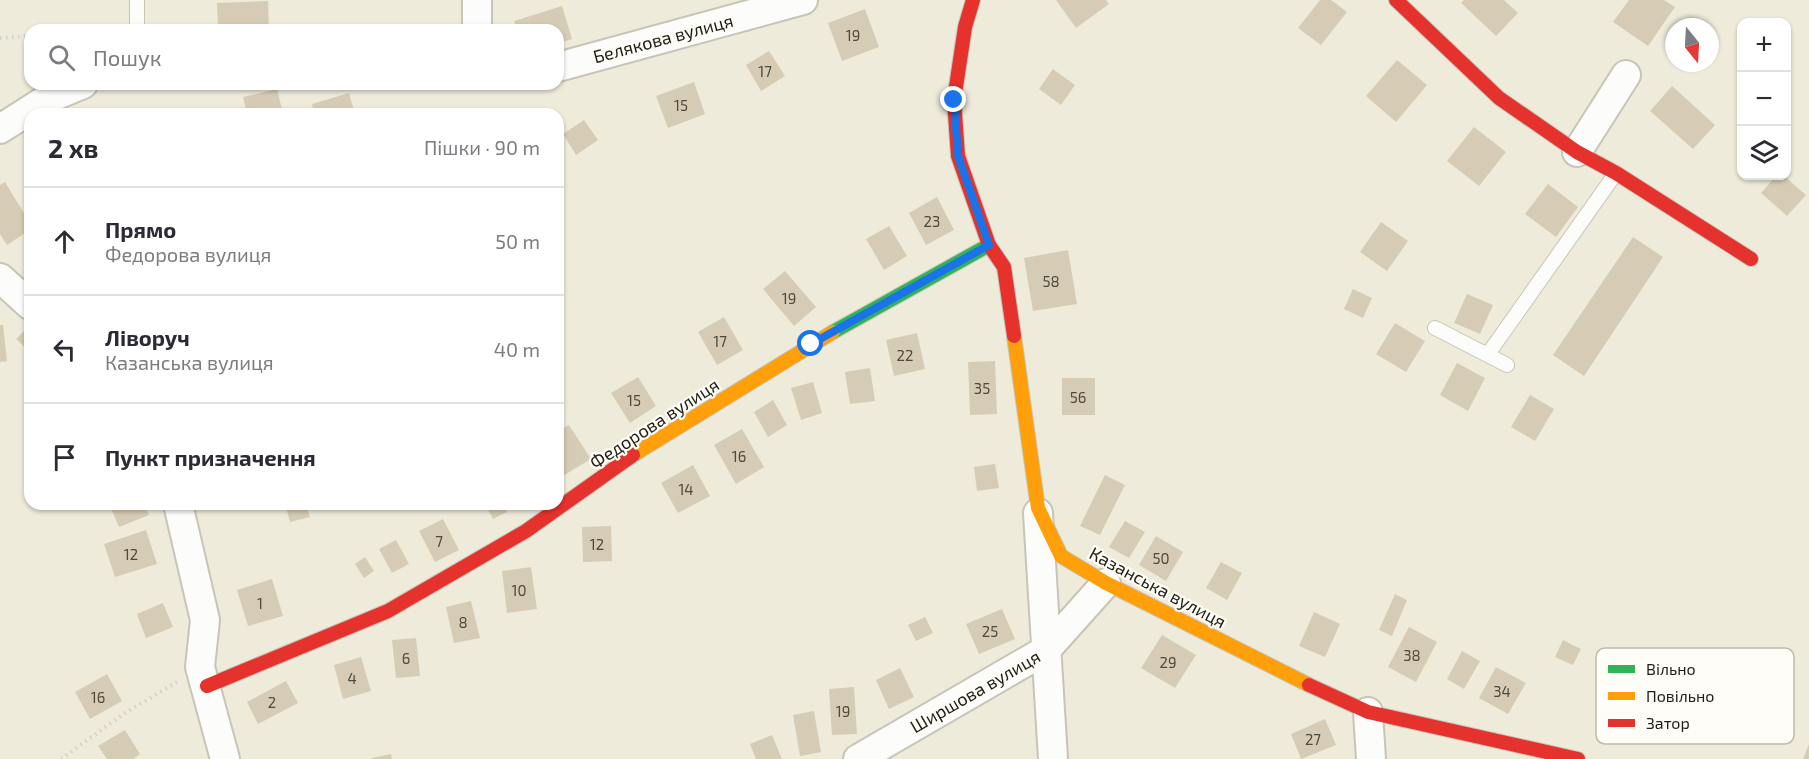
<!DOCTYPE html>
<html lang="uk">
<meta charset="utf-8">
<style>
body{margin:0;font-family:"Exo 2",sans-serif;background:#f2f2f3;color:#2b2b33}
.controls{position:absolute;right:18px;top:18px;display:grid;overflow:hidden;border-radius:12px;box-shadow:0 2px 4px #0004}
.controls button{width:54px;height:54px;display:grid;place-items:center;padding:0;border:0;border-bottom:2px solid #e1e1e2;background:#fff;color:#2b2b33;font:30px sans-serif}
.compass{position:absolute;left:1665px;top:18px;width:54px;height:54px;border-radius:50%;background:#fff;box-shadow:0 2px 4px #0004;rotate:162deg}
.stop{position:absolute;width:18px;height:18px;margin:-14px;border:4px solid #1a73e8;border-radius:50%;background:#fff}
.stop.end{background:#1a73e8;border-color:#fff;box-shadow:0 2px 6px #0008}
.list{margin:0;padding:0;list-style:none}
h2{display:flex;justify-content:space-between;align-items:center;height:78px;margin:0;padding:0 24px;font-size:26px}
h2 small{font-size:20px;font-weight:400;color:#7c7c81}
.list li{display:grid;grid-template-columns:39px 1fr auto;gap:18px;align-items:center;box-sizing:border-box;height:108px;padding:0 24px;border-top:2px solid #e1e1e2}
.list b{display:block;font-size:22px;white-space:nowrap}
.list p{margin:0;font-size:20px;white-space:nowrap;color:#7c7c81}
.list em{font-size:20px;font-style:normal;color:#7c7c81}
.icon{flex:none;width:33px;height:33px;fill:none;stroke:currentColor;stroke-width:2;stroke-linecap:round;stroke-linejoin:round}
.map{position:relative;flex:none;width:1809px;height:759px;overflow:hidden}
.search{position:absolute;background:#fff;box-shadow:0 2px 4px #0004;left:24px;top:24px;width:540px;height:66px;display:flex;align-items:center;gap:15px;box-sizing:border-box;padding:0 21px;border-radius:18px;color:#7c7c81;font-size:22px}
.panel{position:absolute;background:#fff;box-shadow:0 2px 4px #0004;left:24px;top:108px;width:540px;height:402px;border-radius:18px}
.map>svg:first-child{display:block}
.building{fill:#d6ccb5}
.lines{fill:none;stroke-linecap:round;stroke-linejoin:round}
.lane-casing{stroke:#c7c4b8;stroke-width:16}
.street-casing{stroke:#c7c4b8;stroke-width:32}
.fast-casing{stroke:#c7c4b8;stroke-width:16}
.slow-casing{stroke:#c7c4b8;stroke-width:16}
.jam-casing{stroke:#c7c4b8;stroke-width:16}
.path{stroke:#d1d0cc;stroke-width:4;stroke-dasharray:1.5 4.5;stroke-linecap:butt}
.lane{stroke:#fcfcfa;stroke-width:14}
.street{stroke:#fcfcfa;stroke-width:28}
.fast{stroke:#30b455;stroke-width:14}
.slow{stroke:#ff9f0a;stroke-width:14}
.jam{stroke:#e5322d;stroke-width:14}
.route{stroke:#1a73e8;stroke-width:8}
.labels{text-anchor:middle;dominant-baseline:central;stroke-width:4.5;stroke-linejoin:round;paint-order:stroke}
.number-label{font-size:15px;fill:#4e4a3c}
.street-label{font-size:18px;fill:#211f14;stroke:#fefdf7}
.key{fill:#fefdf7;stroke:#bcbab3;stroke-width:1.5}
.key-label{font-size:16px;fill:#211f14}
</style>
<div class="map">
<svg width="1809" height="759" viewBox="0 0 1809 759">
<rect width="100%" height="100%" fill="#eeebdb"/>
<path class="building" d="M1056,0h50l3,4 -33,24z
M1320,0h11l16,12 -26,33 -23,-17z
M1464,0h40l14,13 -22,23 -35,-33z
M1629,0h35l11,7 -27,39 -35,-24z
M268,1l1,29h-51l-1,-27z
M562,6l10,33 -14,4v-13h-41l-3,-9z
M865,9l14,38 -37,14 -14,-38z
M769,51l16,25 -24,15 -15,-26z
M1397,60l30,25 -31,37 -30,-26z
M1053,69l22,16 -14,20 -22,-16z
M694,82l11,32 -37,14 -12,-32z
M1672,86l43,39 -22,24 -43,-38z
M277,89l6,25h-36l-4,-17z
M349,93l6,21h-41l-2,-10z
M223,110l1,4h-16v-1z
M584,120l14,20 -22,15 -13,-21z
M1474,127l32,25 -27,34 -32,-25z
M558,158l6,12 -6,3z
M1776,176h8l22,19 -19,21 -26,-23z
M5,182l25,41v7l-23,15 -7,-11v-49z
M1548,184l30,23 -22,30 -31,-23z
M937,197l17,33 -28,15 -17,-32z
M1381,222l27,19 -21,30 -27,-19z
M889,226l18,30 -23,14 -18,-31z
M1633,237l30,20 -79,119 -31,-21z
M30,246v14l-6,-11z
M1068,250l9,54 -44,7 -9,-53z
M785,271l31,36 -22,19 -31,-37z
M1353,289l19,9 -9,20 -19,-9z
M1467,294l26,11 -13,29 -26,-11z
M724,317l19,33 -26,15 -19,-33z
M1395,323l30,18 -19,31 -30,-18z
M0,325h3l4,36 -7,1z
M27,328l3,4v20l-14,-13z
M917,333l8,36 -31,7 -8,-36z
M995,361l2,53 -27,1 -2,-53z
M1457,363l28,15 -17,33 -28,-16z
M870,368l5,33 -25,3 -5,-32z
M638,377l18,29 -26,17 -19,-30z
M1062,378h33v37h-33z
M813,382l9,31 -21,7 -10,-32z
M1530,395l24,14 -19,32 -24,-14z
M773,400l14,25 -19,12 -14,-25z
M569,425l22,34 -30,18 -3,-5v-41z
M742,429l22,38 -28,17 -22,-39z
M995,464l4,24 -22,3 -3,-24z
M693,465l17,31 -32,17 -17,-30z
M1105,475l20,10 -25,50 -20,-9z
M109,504h35l5,11 -30,12z
M296,504h10l4,13 -20,5 -4,-15z
M485,504h17l5,8 -14,7z
M443,519l16,31 -24,12 -16,-31z
M1125,521l20,11 -16,26 -20,-11z
M611,526l1,35 -29,1 -1,-35z
M146,530l11,34 -42,13 -11,-33z
M1156,536l27,16 -17,29 -27,-16z
M396,540l13,24 -17,9 -13,-24z
M365,557l9,14 -10,7 -9,-14z
M1221,562l21,11 -15,27 -21,-12z
M531,567l6,42 -30,4 -5,-42z
M272,579l11,37 -35,10 -11,-36z
M1395,594l12,6 -15,36 -13,-6z
M471,601l9,37 -26,5 -8,-36z
M163,603l10,24 -27,11 -9,-24z
M1002,609l13,30 -36,15 -13,-30z
M1314,612l26,12 -15,33 -26,-11z
M925,617l8,16 -17,8 -8,-16z
M1409,627l28,15 -21,40 -28,-15z
M1162,635l34,20 -21,33 -34,-20z
M416,638l4,38 -24,2 -4,-38z
M1563,640l18,9 -8,16 -18,-8z
M1462,651l18,10 -16,28 -17,-10z
M361,657l10,34 -28,8 -9,-34z
M1496,667l30,16 -18,31 -29,-16z
M900,668l14,29 -25,12 -13,-29z
M107,674l15,27 -32,18 -15,-27z
M286,681l12,22 -40,21 -11,-22z
M854,687l3,47 -25,1 -3,-46z
M814,711l7,41 -21,4 -7,-41z
M1325,719l11,26 -35,14 -10,-25z
M125,730l15,24 -7,5h-26l-9,-13z
M772,735l10,24h-26l-6,-15z
M1809,744v15h-6z
M391,754l1,5h-20v-1z"/>
<g class="lines">
<defs>
<path id="lane" d="M137,0v30
M1435,328l72,37
M1488,354l128,-181"/>
<path id="street" d="M477,30v-30
M558,67l245,-67
M0,129l47,-30 36,-15
M1577,152l49,-77
M0,278l30,27
M178,504l27,116 -5,47 25,92
M1038,513l15,246
M1368,712l3,47
M858,759l188,-109 60,-67"/>
<path id="fast" d="M833,332l156,-87"/>
<path id="slow" d="M1014,336l24,172 23,48 45,27 203,102
M633,455l200,-123"/>
<path id="jam" d="M973,0l-8,27 -11,73 4,56 31,89 15,22 10,69
M1396,0l103,98 78,54 39,21 135,86
M1309,685l59,27 210,47
M207,686l181,-75 138,-80 107,-76"/>
</defs>
<use href="#lane" class="lane-casing"/>
<use href="#street" class="street-casing"/>
<use href="#fast" class="fast-casing"/>
<use href="#slow" class="slow-casing"/>
<use href="#jam" class="jam-casing"/>
<path class="path" d="M0,38l30,-2
M61,759l64,-46 52,-31"/>
<use href="#lane" class="lane"/>
<use href="#street" class="street"/>
<use href="#fast" class="fast"/>
<use href="#slow" class="slow"/>
<use href="#jam" class="jam"/>
</g>
<g class="lines">
<path class="route" d="M811,344l178,-99 -31,-89 -4,-56"/>
</g>
<g class="labels">
<g class="number-label">
<text x="853" y="35">19</text>
<text x="765" y="71">17</text>
<text x="681" y="105">15</text>
<text x="932" y="221">23</text>
<text x="1051" y="281">58</text>
<text x="789" y="298">19</text>
<text x="720" y="341">17</text>
<text x="905" y="355">22</text>
<text x="982" y="388">35</text>
<text x="1078" y="397">56</text>
<text x="634" y="400">15</text>
<text x="739" y="456">16</text>
<text x="686" y="489">14</text>
<text x="439" y="541">7</text>
<text x="597" y="544">12</text>
<text x="131" y="554">12</text>
<text x="1161" y="558">50</text>
<text x="519" y="590">10</text>
<text x="260" y="603">1</text>
<text x="463" y="622">8</text>
<text x="990" y="631">25</text>
<text x="1412" y="655">38</text>
<text x="406" y="658">6</text>
<text x="1168" y="662">29</text>
<text x="352" y="678">4</text>
<text x="1502" y="691">34</text>
<text x="98" y="697">16</text>
<text x="272" y="702">2</text>
<text x="843" y="711">19</text>
<text x="1313" y="739">27</text>
</g>
<g class="street-label">
<text transform="translate(663 38) rotate(-15)">Белякова вулиця</text>
<text transform="translate(654 423) rotate(-33)">Федорова вулиця</text>
<text transform="translate(1158 587) rotate(28)">Казанська вулиця</text>
<text transform="translate(975 691) rotate(-30)">Ширшова вулиця</text>
</g>
</g>
<rect x="1596" y="648" width="198" height="96" rx="9" class="key"/>
<rect x="1608" y="665" width="27" height="8" fill="#30b455"/>
<rect x="1608" y="692" width="27" height="8" fill="#ff9f0a"/>
<rect x="1608" y="719" width="27" height="8" fill="#e5322d"/>
<g class="key-label">
<text x="1646" y="675">Вільно</text>
<text x="1646" y="702">Повільно</text>
<text x="1646" y="729">Затор</text>
</g>
</svg>
<div class="controls">
<button>+</button>
<button>−</button>
<button><svg class="icon" aria-label="layers" viewBox="0 0 24 24"><path d="M12 4l9 5-9 5-9-5zM3 14l9 5 9-5"/></svg></button>
</div>
<svg class="compass" viewBox="-18 -18 36 36"><path d="M0-13l5 13h-10z" fill="#e53935"/><path d="M0 13l5-13h-10z" fill="#7c7c81"/></svg>
<div class="stop" style="left:811px;top:344px"></div>
<div class="stop end" style="left:954px;top:100px"></div>
<div class="search"><svg class="icon" aria-label="search" viewBox="0 0 24 24"><circle cx="10" cy="10" r="6"/><path d="M15 15l6 6"/></svg>Пошук</div>
<section class="panel">
<h2>2 хв<small>Пішки · 90 m</small></h2>
<ul class="list">
<li><svg class="icon" aria-label="ahead" viewBox="0 0 24 24"><path d="M12 20V5M6 11l6-6 6 6"/></svg><div><b>Прямо</b><p>Федорова вулиця</p></div><em>50 m</em></li>
<li><svg class="icon" aria-label="left" viewBox="0 0 24 24"><path d="M17 20v-9H6M10 6l-5 5 5 5"/></svg><div><b>Ліворуч</b><p>Казанська вулиця</p></div><em>40 m</em></li>
<li><svg class="icon" aria-label="arrive" viewBox="0 0 24 24"><path d="M6 21V4h12l-3 4 3 4H6"/></svg><div><b>Пункт призначення</b></div></li>
</ul>
</section>
</div>
